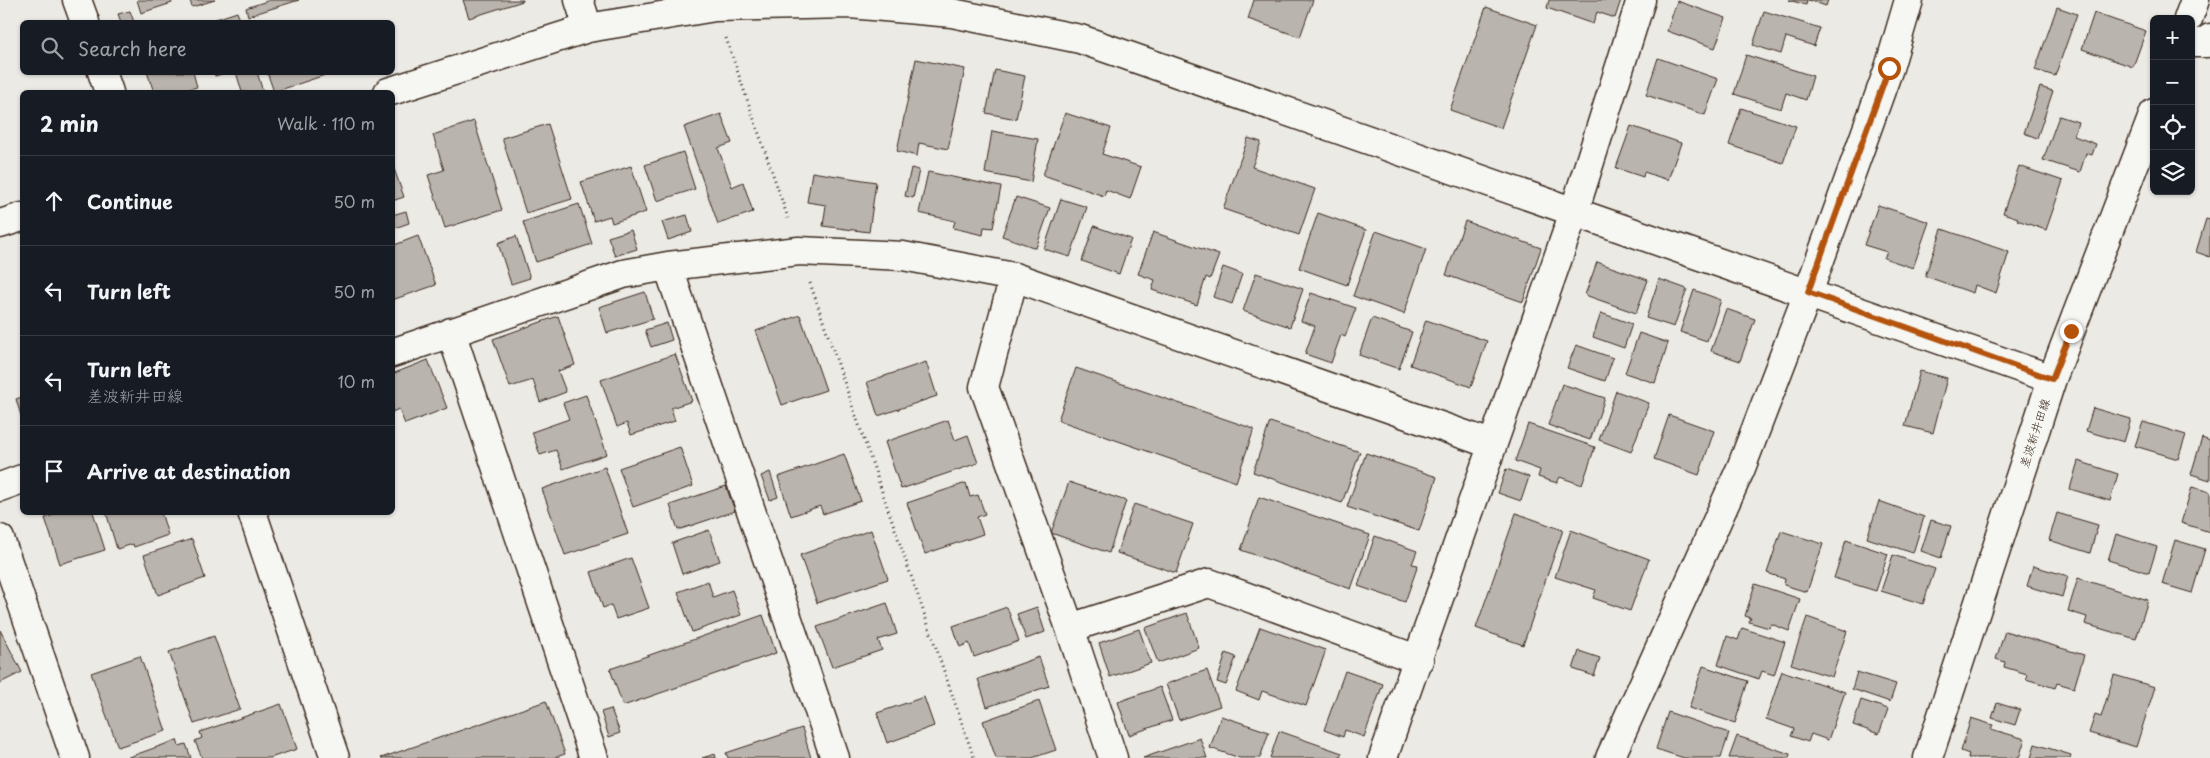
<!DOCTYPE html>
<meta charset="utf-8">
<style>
body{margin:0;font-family:"Playpen Sans","Klee One",sans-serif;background:#242831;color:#f1f3f6}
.controls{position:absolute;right:15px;top:15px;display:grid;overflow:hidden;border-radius:8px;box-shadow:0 1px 4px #0004}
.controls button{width:45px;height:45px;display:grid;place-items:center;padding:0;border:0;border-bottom:1px solid #363941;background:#171b24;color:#f1f3f6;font:25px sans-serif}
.stop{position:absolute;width:15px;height:15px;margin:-11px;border:4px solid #b45309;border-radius:50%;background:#fff}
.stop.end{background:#b45309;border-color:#fff;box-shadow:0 1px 5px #0008}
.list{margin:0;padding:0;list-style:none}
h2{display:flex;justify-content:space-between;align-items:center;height:65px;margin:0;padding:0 20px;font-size:21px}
h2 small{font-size:16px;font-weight:400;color:#9ea1a6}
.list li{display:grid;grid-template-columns:32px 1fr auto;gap:15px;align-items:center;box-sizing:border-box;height:90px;padding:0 20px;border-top:1px solid #363941}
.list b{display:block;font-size:19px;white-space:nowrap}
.list p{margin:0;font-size:16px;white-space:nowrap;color:#9ea1a6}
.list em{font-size:16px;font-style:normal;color:#9ea1a6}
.icon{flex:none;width:28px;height:28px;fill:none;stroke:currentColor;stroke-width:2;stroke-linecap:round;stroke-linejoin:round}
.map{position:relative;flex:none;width:2210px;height:758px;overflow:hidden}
.search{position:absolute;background:#171b24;box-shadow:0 1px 4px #0004;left:20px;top:20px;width:375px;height:55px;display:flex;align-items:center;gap:12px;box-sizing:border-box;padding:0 18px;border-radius:8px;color:#9ea1a6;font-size:19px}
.panel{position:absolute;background:#171b24;box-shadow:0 1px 4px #0004;left:20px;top:90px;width:375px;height:425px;border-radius:8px}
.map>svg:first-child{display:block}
.building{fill:#bab4ae;stroke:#3b2a1e}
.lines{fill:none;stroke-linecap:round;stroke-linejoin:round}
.street-casing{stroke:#3b2a1e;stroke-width:31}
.secondary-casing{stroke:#3b2a1e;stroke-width:31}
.path{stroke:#3b2a1e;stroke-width:3;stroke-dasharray:1 4;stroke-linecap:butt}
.street{stroke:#f6f6f2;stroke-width:28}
.secondary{stroke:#f6f6f2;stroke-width:28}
.route{stroke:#b45309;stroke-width:6}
.labels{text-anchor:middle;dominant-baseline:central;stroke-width:4;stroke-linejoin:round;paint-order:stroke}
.street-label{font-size:12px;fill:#3b2a1e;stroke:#f6f6f2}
</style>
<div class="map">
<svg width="2210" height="758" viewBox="0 0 2210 758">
<rect width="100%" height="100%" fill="#ebeae5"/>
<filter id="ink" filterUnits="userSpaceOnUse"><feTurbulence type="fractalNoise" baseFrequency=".02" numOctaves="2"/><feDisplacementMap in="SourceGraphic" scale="10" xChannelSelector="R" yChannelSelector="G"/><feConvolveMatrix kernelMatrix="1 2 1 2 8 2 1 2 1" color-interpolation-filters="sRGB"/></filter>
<g filter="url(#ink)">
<path class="building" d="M137,0h34l1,3 -31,10z
M190,0h25l-23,7z
M270,0h29l-51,16 -2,-8z
M463,0h60v1l-54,17z
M1254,0h59l-13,37 -52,-18z
M1549,0h72l-6,18 -18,-6 -4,12 -46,-16z
M1789,0h18l-1,5z
M1808,0h20l-2,6z
M1677,1l49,17 -11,30 -48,-17z
M1486,7l51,18 -36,103 -51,-18z
M2057,7l20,7 -22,62 -20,-6z
M130,11l4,11h-13l-3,-8z
M1764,11l56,17 -6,18 -28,-9 -5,17 -28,-9z
M237,12l4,10h-36l14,-4z
M2094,13l52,18 -13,36 -51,-18z
M1746,55l67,21 -7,24 -20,-7 -5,16 -47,-15z
M1658,58l60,21 -13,36 -59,-20z
M916,59l49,10 -17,80 -29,-6 -2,13 -20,-5z
M995,70l30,6 -9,43 -30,-6z
M147,72h46l4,15 -12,3 1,2h-32z
M214,72h14l-13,4z
M236,72h21l6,20h-21z
M267,72h57l1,3 -51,17z
M2040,87l13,4 -16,47 -13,-5z
M1741,108l55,18 -13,37 -54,-18z
M1065,113l46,15 -9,26 39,13 -11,32 -24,-9 -2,6 -61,-21z
M721,114l11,29 -14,5 14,39 11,-5 10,30 -35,12 -34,-97z
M2059,116l19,6 -4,14 22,8 -4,11 -6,-2 -6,19 -37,-12z
M474,121l28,89 -57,18 -17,-53 16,-5 -11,-35z
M548,124l24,75 -46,14 -24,-75z
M1631,126l50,17 -13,37 -24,-8 -1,5 -27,-9z
M992,131l46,8 -7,43 -46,-9z
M1248,138l13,4 -9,25 63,22 -16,46 -76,-26z
M683,152l12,37 -38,12 -12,-36z
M392,163l12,34 -12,4z
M631,166l15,46 -34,11 -2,-7 -16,5 -13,-39z
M2019,166l44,15 -17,49 -29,-10 1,-2 -15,-5z
M911,168l8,2 -6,28 -8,-2z
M812,172l64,10 -7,50 -46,-6 3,-21 -19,-3z
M928,172l73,15 -8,41 -9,-1 -1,8 -30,-7 2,-7 -36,-8z
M1016,197l34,11 -14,40 -34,-12z
M1061,199l26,8 -17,50 -26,-8z
M579,204l13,40 -56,18 -13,-40z
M1878,205l51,17 -16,46 -29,-10 3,-6 -23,-7z
M406,211l3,12 -17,6v-14z
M1318,213l48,17 -19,55 -48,-17z
M687,215l5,17 -24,8 -6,-18z
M2206,219l4,1v37l-14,-5z
M1465,221l76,27 -18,54 -77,-27z
M1094,226l37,13 -12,35 -37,-13z
M1942,229l67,23 -13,41 -21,-8 -2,8 -48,-17z
M631,230l6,19 -22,7 -7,-19z
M1376,231l50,18 -22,65 -51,-18z
M1153,232l66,23 -9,24 -4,-2 -9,28 -45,-15 3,-10 -17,-6z
M418,236l18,49 -44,15v-54z
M516,236l14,42 -19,6 -13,-41z
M1597,262l51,18 -12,33 -51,-18z
M1223,267l19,7 -10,30 -19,-7z
M1256,273l47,16 -13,38 -47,-16z
M1659,279l28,10 -13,38 -28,-9z
M1694,290l27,10 -14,41 -27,-9z
M645,292l8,27 -46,14 -8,-26z
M1311,293l45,15 -11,29 -4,-2 -10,28 -26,-9 10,-28 -14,-5z
M1726,309l29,10 -15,42 -29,-10z
M1601,313l31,11 -8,24 -31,-11z
M800,315l26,75 -44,15 -26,-74z
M558,316l17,49 -17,6 8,21 -26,10 -7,-22 -23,7 -17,-48z
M1372,318l40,14 -13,37 -40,-14z
M1426,320l61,21 -16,46 -61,-22z
M667,323l5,17 -21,7 -6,-17z
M1639,333l29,10 -13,40 -30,-10z
M1576,345l37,13 -8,23 -38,-13z
M675,354l17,47 -21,7 4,13 -44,14 -4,-12 -10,4 -16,-47z
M428,360l19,48 -42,16 -6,-15 -7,3v-38z
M926,362l11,34 -59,20 -11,-34z
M1076,368l178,61 -18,53 -178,-62z
M1920,371l27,7 -14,55 -28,-7z
M1562,384l43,14 -15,42 -42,-15z
M1616,391l33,12 -18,49 -32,-12z
M586,395l21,59 -44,15 -7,-19 -16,5 -8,-23 37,-13 -6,-16z
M22,397v22l-6,-20z
M2093,408l38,11 -7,23 -38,-11z
M1669,415l45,16 -15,44 -45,-16z
M948,420l7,20 13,-5 10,28 -77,26 -16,-47z
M1270,422l90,30 -18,51 -89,-31z
M2143,422l43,13 -8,24 -43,-13z
M1528,424l67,23 -13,38 -22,-8 -3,6 -19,-6 2,-7 -25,-9z
M2202,438l8,3v39l-19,-6z
M680,447l13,39 -60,21 -14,-39z
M1366,453l71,24 -18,54 -72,-24z
M844,454l17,47 -38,13 -3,-8 -29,10 -13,-39z
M2078,461l40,13 -8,27 -40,-12z
M605,467l23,67 -63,21 -23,-66z
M1506,469l23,8 -8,24 -23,-8z
M770,472l8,25 -8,3 -9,-24z
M1069,482l57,19 -17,52 -58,-20z
M966,483l4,14 8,-2 7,19 -8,3 6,17 -58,20 -18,-51z
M726,486l9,25 -57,19 -8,-25z
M2192,487l18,5v40l-29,-9z
M1259,497l111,38 -19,54 -110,-39z
M1879,501l45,16 -11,36 -46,-15z
M1134,504l59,20 -17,49 -59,-20z
M62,512h31l12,38 -45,14 -15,-46z
M106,512h55l7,23 -34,12 -1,-3 -16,5z
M1516,513l47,17 -40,115 -47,-17z
M2057,513l41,12 -8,28 -41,-13z
M1931,520l20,6 -10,32 -20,-7z
M709,530l11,31 -38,13 -10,-31z
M871,530l17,49 -71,24 -17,-48z
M1571,530l78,29 -19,52 -37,-13 3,-8 -41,-13z
M1781,531l42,13 -16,48 -23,-7 1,-6 -18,-6z
M2116,534l41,13 -8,26 -41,-13z
M1375,536l42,15 -5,13 6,1 -13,37 -47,-16z
M192,539l13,39 -47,17 -14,-40z
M1846,540l42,14 -12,37 -42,-13z
M2175,540l30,9 -13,44 -30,-9z
M1893,555l42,14 -12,35 -42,-13z
M631,558l18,50 -33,11 -5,-14 -8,3 -12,-36z
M2033,566l35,10 -6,21 -35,-11z
M2078,578l70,22 -12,39 -51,-15 2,-7 -19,-6z
M708,581l5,16 19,-7 9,25 -49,17 -14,-40z
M1755,584l45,15 -11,32 -18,-7 -2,4 -20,-6 2,-4 -6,-2z
M887,603l10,31 -19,6 4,10 -50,17 -15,-40z
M1007,607l12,34 -45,16 -5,-14 -9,4 -7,-21z
M1037,607l8,25 -19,7 -9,-25z
M1187,613l12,35 -41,15 -13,-35z
M763,615l13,38 -153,53 -13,-37z
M1807,617l40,14 -15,46 -41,-13z
M1260,627l66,23 -20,56 -44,-15 -3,9 -23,-9z
M1742,628l43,14 -11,33 -12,-4 -3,8 -41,-14 9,-29 11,4z
M1139,629l12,34 -41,14 -11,-34z
M0,630l22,42 -22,11z
M2005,631l79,24 -10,33 -17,-5 -2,5 -29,-9 1,-5 -23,-7 1,-5 -9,-3z
M214,636l26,73 -46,15 -25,-72z
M1579,651l21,7 -6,18 -21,-7z
M1226,653l10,4 -10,28 -9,-3z
M140,656l26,75 -48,16 -27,-74z
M1039,657l10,29 -62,21 -9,-28z
M1703,666l45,15 -13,42 -46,-15z
M1207,670l13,36 -41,14 -13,-36z
M1345,671l38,13 -19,53 -19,-7 -2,7 -19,-7z
M1782,671l63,21 -17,48 -17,-6 -3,8 -17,-6 3,-7 -28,-10z
M1857,672l39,12 -6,18 -38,-13z
M2114,675l41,12 -19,60 -47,-14 6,-18 6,2z
M1160,687l12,33 -43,15 -11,-33z
M924,697l10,29 -47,17 -10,-30z
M1861,700l27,9 -9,25 -26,-9z
M546,701l19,53 -12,4h-172z
M1039,701l17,49 -24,8h-36l-13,-37z
M1997,703l23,7 -5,15 -23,-7z
M281,704l16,45 -27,9h-68l-7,-17 7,-3 -2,-6z
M611,709l9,24 -11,4 -8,-25z
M1668,712l61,21 -8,25h-37l-28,-9z
M1221,716l48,16 -9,26h-20l-30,-10z
M1971,718l22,7 -2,4 34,10 -6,19h-51l1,-4 -8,-3z
M802,728l9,30h-83l-2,-5z
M1279,731l63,22 -2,5h-70z
M1737,736l53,18 -1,4h-60z
M1200,738l7,20h-64z
M177,740l2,6 7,-2 5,14h-65z
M2035,744l36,11 -1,3h-39z
M715,754l1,4h-14z"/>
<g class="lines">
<defs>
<path id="street" d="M77,0l8,22
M579,0l9,28
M2191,43h16l3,-5
M102,72l7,20
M668,266l167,492
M1014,277l-30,110 86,241 43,130
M451,332l143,426
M392,353l231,-79 45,-8 131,-15 104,5 111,21 477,167
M0,487l22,-8
M252,512l83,246
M0,539l75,219
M1070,628l139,-45 210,77
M1383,758l191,-546 67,-212"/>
<path id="secondary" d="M2188,19l7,-19
M388,92l200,-64 127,-21 135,-3 102,9 128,26 972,340
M0,224l22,-7
M1610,758l131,-290 67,-175 81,-225 20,-68
M1928,758l124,-379 102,-266"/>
</defs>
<use href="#street" class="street-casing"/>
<use href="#secondary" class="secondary-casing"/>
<path class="path" d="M726,38l63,183
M810,283l164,475"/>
<use href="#street" class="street"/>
<use href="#secondary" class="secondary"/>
</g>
</g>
<g class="lines" filter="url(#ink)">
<path class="route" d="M1889,68l-81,224 244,87 19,-48"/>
</g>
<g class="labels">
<g class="street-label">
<text transform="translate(2034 433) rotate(-72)">差波新井田線</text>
</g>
</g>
</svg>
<div class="controls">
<button>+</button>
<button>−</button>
<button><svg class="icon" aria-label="locate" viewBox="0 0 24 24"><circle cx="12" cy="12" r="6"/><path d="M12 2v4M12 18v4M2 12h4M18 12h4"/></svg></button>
<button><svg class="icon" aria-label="layers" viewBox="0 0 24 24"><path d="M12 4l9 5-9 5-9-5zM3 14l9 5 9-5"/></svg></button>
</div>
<div class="stop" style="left:1889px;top:68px"></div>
<div class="stop end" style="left:2071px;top:331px"></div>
<div class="search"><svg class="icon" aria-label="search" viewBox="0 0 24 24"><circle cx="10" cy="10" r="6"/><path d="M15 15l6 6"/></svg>Search here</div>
<section class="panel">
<h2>2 min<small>Walk · 110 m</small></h2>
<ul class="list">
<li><svg class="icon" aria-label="ahead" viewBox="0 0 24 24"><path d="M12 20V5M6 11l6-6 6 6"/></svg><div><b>Continue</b></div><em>50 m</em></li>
<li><svg class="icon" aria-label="left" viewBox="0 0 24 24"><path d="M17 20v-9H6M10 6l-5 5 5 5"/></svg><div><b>Turn left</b></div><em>50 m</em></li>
<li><svg class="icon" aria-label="left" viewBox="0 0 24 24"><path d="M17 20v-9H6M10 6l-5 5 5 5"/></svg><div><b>Turn left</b><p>差波新井田線</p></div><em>10 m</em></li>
<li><svg class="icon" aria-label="arrive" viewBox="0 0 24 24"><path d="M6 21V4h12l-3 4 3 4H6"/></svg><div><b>Arrive at destination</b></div></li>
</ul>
</section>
</div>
